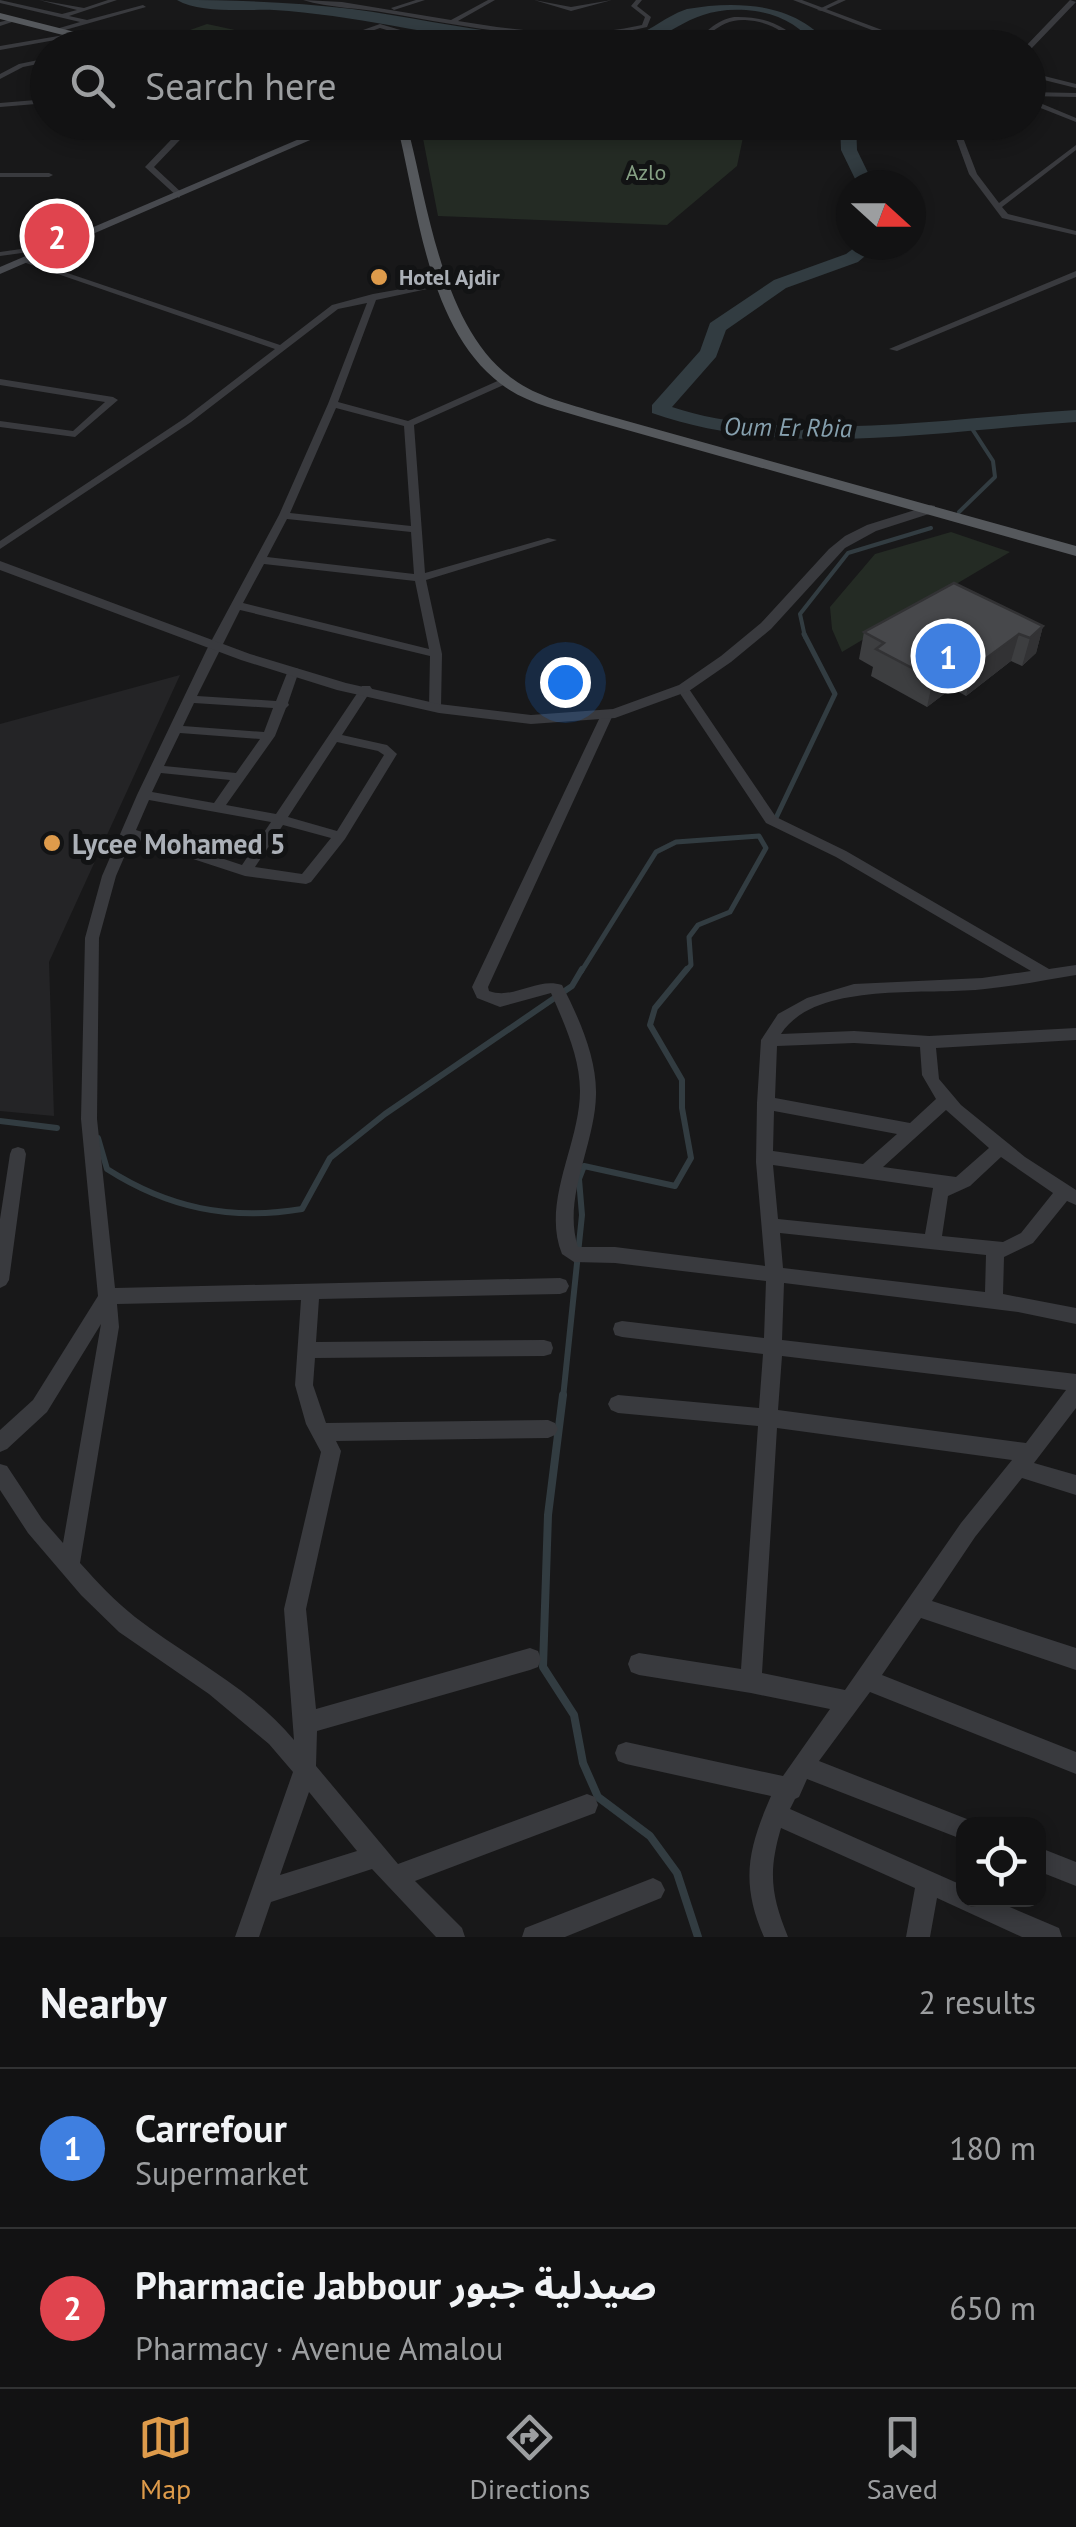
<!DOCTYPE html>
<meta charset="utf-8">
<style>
body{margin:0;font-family:"PT Sans","Noto Sans Arabic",sans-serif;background:#1f2021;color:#f1f3f6}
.controls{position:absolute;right:30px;bottom:30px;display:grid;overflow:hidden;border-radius:20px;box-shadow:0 5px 15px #0003}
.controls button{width:90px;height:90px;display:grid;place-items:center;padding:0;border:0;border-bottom:2px solid #313233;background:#121213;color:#f1f3f6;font:50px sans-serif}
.compass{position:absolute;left:836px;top:170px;width:90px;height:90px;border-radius:50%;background:#121213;box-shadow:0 5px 15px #0003;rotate:111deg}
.you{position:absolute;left:565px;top:682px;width:35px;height:35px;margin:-25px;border:8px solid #fff;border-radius:50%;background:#1a73e8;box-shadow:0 0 0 15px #1a73e833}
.badge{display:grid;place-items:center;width:65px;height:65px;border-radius:50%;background:#de9b4b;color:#fff;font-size:32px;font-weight:700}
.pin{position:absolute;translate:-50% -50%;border:5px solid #fff;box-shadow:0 2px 10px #0006}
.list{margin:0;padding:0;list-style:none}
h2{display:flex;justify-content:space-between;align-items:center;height:130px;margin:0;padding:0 40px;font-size:42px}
h2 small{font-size:32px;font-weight:400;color:#9c9ea0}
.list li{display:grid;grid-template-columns:65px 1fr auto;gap:30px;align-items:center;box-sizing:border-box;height:160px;padding:0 40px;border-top:2px solid #313233}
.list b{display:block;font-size:38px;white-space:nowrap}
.list p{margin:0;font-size:32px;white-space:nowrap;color:#9c9ea0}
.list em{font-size:32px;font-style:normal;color:#9c9ea0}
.icon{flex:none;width:55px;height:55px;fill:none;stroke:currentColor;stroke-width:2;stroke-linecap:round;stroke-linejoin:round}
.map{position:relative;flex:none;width:1076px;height:1937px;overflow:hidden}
.search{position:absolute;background:#121213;box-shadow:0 5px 15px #0003;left:30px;right:30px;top:30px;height:110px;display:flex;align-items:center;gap:25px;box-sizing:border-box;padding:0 35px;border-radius:55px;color:#9c9ea0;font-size:38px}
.sheet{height:450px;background:#121213}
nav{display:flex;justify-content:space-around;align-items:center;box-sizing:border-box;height:140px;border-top:2px solid #313233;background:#121213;font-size:28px;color:#9c9ea0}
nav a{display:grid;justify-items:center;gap:5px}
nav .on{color:#de9b4b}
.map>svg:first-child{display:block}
.built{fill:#242426}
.green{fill:#242b24}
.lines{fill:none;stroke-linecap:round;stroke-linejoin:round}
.stream-far3{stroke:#323c41;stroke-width:4}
.stream-far2{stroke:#323c41;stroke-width:5}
.stream-far1{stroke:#323c41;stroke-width:6}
.stream{stroke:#323c41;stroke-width:8}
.river{fill:#323c41;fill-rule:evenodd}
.minor{fill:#393a3e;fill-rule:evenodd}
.tertiary{fill:#393a3e;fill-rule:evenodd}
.secondary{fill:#47494e;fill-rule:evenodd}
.primary{fill:#55585c;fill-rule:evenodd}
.wall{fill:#3d3e40}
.shaded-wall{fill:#323234}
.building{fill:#47484b;stroke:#323234;stroke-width:2.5}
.poi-dot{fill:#de9b4b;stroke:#121314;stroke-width:4}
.labels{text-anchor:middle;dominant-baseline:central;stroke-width:10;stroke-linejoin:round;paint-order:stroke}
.far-park-label{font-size:22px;fill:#86a084;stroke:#121314}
.far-poi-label{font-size:22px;font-weight:bold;fill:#abb0b7;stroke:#121314;text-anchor:start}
.far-water-label{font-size:25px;font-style:italic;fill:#86a0ae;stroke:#121314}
.poi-label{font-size:28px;font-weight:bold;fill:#abb0b7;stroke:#121314;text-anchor:start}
</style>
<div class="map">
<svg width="1076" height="1937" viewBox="0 0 1076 1937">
<rect width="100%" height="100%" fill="#181819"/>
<path class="built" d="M180,675l-131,287 5,154 -54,-5v-387z"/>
<path class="green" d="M207,24l84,18c-38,14 -94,8 -132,-1z
M196,123h108l-37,16 -78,-11z
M420,123v-1l326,1 -9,43 -70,59 -229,-9z
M951,532l59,20 -168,100 -10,-23 -2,-22 45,-53z"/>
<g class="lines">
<path class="stream-far3" d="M959,512l36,-35 -2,-16 -26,-40
M805,637l-5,-23 48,-61 83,-25"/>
<path class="stream-far2" d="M775,820l60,-126 -31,-60
M581,972l75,-120 20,-10 83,-6 7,12 -36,64 -32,13 -9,12 2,28 -6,7"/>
<path class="stream-far1" d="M0,1121l57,7
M98,1138l9,31c61,39 123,52 195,40l28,-51 55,-44 187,-128 10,-17
M563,1398l19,-183 -3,-36 5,-13 91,20 16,-28 -9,-50v-28l-32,-55 5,-17 32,-39"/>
<path class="stream" d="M563,1395l-15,120 -5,152 31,48 9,48 15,34 52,39 27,37 21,64"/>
<path class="river" d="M177,0c58,0 117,2 175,9 88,12 176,35 266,30 27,-1 44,-22 69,-30 51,-9 112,-6 144,39h-13c-18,-24 -43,-36 -72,-38 -61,-4 -74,32 -122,37 -116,12 -234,-30 -350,-37 -27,-1 -74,4 -97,-10z
M840,122h16l1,28 17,35h-16l-17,-35z
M858,245h20l-20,17 -72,26 -60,42 -10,27 -44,50c112,38 285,10 404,3v12c-139,9 -291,38 -424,-9v-8l48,-54 10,-28 64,-43 72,-26z"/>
<path class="minor" d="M0,0l62,14 15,-4 -38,-10 45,8 24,-8h9l-48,16 18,4 56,-15 3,2 -88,25 -2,-3 24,-7 -80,-19z
M303,0l39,2 109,18 37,-20h7l-37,21c61,10 123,18 184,4l3,-8 -14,-11 5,-6h6l-5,6 14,11 -4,10c-87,21 -175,0 -260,-14 -27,-5 -58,-5 -84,-13z
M416,0h9l-31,10 -3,-2z
M534,0l37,7 41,-7 -41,11z
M838,0h8l-24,11 -5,-1z
M734,17c28,-1 53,7 70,31h-6c-13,-18 -32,-27 -53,-28 -30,-1 -35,22 -61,26 -28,4 -57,2 -85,2 -56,0 -112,0 -168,-9l2,2 -3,2 -50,-15 -57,20h-11l68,-24 51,15 2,-3c54,6 107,9 162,10 30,0 63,2 92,-4 19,-4 22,-20 47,-25z
M13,19l5,1 -18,6v-4z
M70,34l2,3 -72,13v-4z
M48,58v4l-25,5 -23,12v-5l19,-10z
M1028,98l48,20v4l-48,-19z
M48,99v4l-48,4v-4z
M950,122h7l20,52 22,29 77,-58v5l-74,57 6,7 68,17v4l-74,-17 -33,-44z
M0,173h49l4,2 -4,2h-49z
M63,243h3v4l-66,9v-4z
M26,259l254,86 52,-40 41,-11 73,-13v4l-70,15 -38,102 70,19 94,-42h6v4l-94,42 11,148 123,-35 9,2 -131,40 16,74 -1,53 -6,4 -6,-4 1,-51 -190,-46 -43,86 79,5 13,-33h8l2,3 -11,32 1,2 -3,3 -11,28 -49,69 50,9 86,-128h8l2,3 -30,46 45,10 10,9 -52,85 -34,43 -5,2 -61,-8 -113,-37 -16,37 -17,62 -2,181 18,169 445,-10 6,2 3,6 -3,6 -6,2 -241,5 -3,43 228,-2 7,2 2,6 -2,6 -7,2 -229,2 -2,27 13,38 222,-3 7,3 3,6 -3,6 -7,3 -212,3 5,10 -35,158 10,100 214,-61 8,3 3,8 -3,8 -8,3 -213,61 -1,35 82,98 189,-70 8,3 3,8 -3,8 -8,3 -172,65 47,47 3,9h-29l-64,-68 -101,33 -12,35h-24l58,-165 -24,-28 -60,-50 -90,-62 -38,-37 -53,-62 -28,-43v-26l7,2 35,53 21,24 38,-219 -54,88 -40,37 -7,3v-22l33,-30 65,-104 -17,-177 4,-181 17,-62 35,-81 70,-146 72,-134 49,-111 39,-101 -29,6 -147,113 -191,127v-8l185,-123 90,-69 -249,-86zM336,408l68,18 7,100 -121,-13zM287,519l124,13 3,42 -147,-17zM264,564l151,17 14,68 -186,-46zM194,703l79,5 -9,24 -81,-6zM180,733l80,6 -24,34 -72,-7zM337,742l41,9 6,4 -47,76 -49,-14zM161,773l69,7 -16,23 -62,-11zM149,800l122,22 -29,43 -106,-35zM283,825l48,13 -29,36 -47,-7zM301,1300l-6,85 11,39 15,28 -37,157 10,131c-43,-52 -106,-82 -159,-123 -20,-16 -38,-35 -55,-54l39,-236 -2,-23zM309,1792l48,59 -77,24z
M1076,271v6l-179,74 -8,-2z
M0,379l113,18 5,3 -43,37 -75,-10v-6l73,10 32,-29 -105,-17z
M683,685l4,1 89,131 70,34 203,118 27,-4v10c-30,5 -61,11 -91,14 -56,7 -170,-9 -204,45l73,-3 75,5 147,-8v12l-140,8 3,31 22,26 64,52 51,33v15l-9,-4 -34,42 -29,14 -1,37 73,14v16l-58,-12 -234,-29 -2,57 294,34v34l-42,55 42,12v20l-54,-17 -47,59 -43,64 144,47v22l-155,-52 -39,57 194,77v22l-206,-82 -51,69 153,60 2,3h-10v16l-157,-61 -8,18 -4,2 -5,10 174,77v14h29l66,28 3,9h-40l-85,-39 -7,39h-24l9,-49 -134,-60c-13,44 -10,67 7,109h-24c-24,-55 -16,-88 7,-141l-145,-32 -8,-3 -3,-8 3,-8 8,-3 157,34 47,-67 -79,-16 -112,-18 -8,-3 -3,-8 3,-8 8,-3 102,16 17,-243 -140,-13 -7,-3 -3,-6 3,-6 7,-3 141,13 4,-54 -141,-17 -7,-2 -2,-6 2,-6 7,-2 142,17 2,-57 -151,-18 -41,-1 -12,-8c-21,-52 18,-110 18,-163 0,-34 -16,-68 -29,-98l-51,14 -23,-9 -5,-11 128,-270 6,-4 6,4 -124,270 1,4c25,9 48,-14 73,-6 17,33 35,73 34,110 -1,50 -34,103 -18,152h37l150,19 -9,-104 1,-59 4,-63 17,-26 29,-16 47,-14 128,-6 49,-7 -195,-114 -70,-34 -89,-134zM854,1043l66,4 2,28 14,24 -26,24 -135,-25 2,-52zM946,1110l43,38 -33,29 -73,-10zM774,1111l123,23 -34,30 -90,-13zM1001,1157l52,36 -32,40 -18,9 -61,-6 6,-40 22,-10zM773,1165l160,23 -8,46 -147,-15zM780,1233l206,22 -1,37 -202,-24zM782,1356l284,34 -40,53 -248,-33zM777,1428l235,32 -51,63 -116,167 -83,-17z
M18,1147l6,2 2,5 -17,126 -3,5 -6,3v-69l10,-65 2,-5z
M1038,1847l38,15v24l-38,-15z
M653,1878l8,4 4,8 -4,8 -96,39h-43l3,-9z"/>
<path class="tertiary" d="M793,0h9l128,48h-11z
M1070,0l6,2 -46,48 -6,-2z
M1028,72l48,12v4l-48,-12z
M1028,92l48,1v4l-48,-1z
M188,122h9l-43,45 28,26 -3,5 -34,-31z
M931,505l4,1v6l-59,19 -31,17 -74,81 -40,33 -42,29 -74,27 -84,6 -92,-11 -102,-23 -96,-30 -241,-90v-9l250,93 96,29 93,21 92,11 82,-6 66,-24 42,-29 40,-33 68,-74 16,-13 22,-11z"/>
<path class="secondary" d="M339,122h13l-352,152v-7z"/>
<path class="primary" d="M0,13l130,33 1,2h-17l-114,-29z
M404,122h10l-4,15c19,76 35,194 103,242 24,18 57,25 85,34l478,133v10l-488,-137c-29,-9 -62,-16 -87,-35 -71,-54 -82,-166 -101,-247z"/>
</g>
<path class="wall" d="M1043,626l-7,27 -14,13 -11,-5 -45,35 -14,-8 -25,19 -56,-31 2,-9 -14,-8 5,-27z"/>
<path class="shaded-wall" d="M1043,626l-7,27 -14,13 8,-28z
M1019,634l-8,27 -45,35 7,-28z
M959,661l-7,27 -25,19 6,-28z"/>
<path class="building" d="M431,41l68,4 -1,3h-72z
M954,583l89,43 -13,12 -11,-4 -46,34 -14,-7 -26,18 -57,-30 8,-6 -20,-11z"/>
<g class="poi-dot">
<circle cx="379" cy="277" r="10"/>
<circle cx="52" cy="843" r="10"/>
</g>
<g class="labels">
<g class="far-park-label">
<text x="646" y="172">Azlo</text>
</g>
<g class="far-poi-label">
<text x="399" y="277">Hotel Ajdir</text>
</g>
<g class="far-water-label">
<text transform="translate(788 427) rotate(1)">Oum Er Rbia</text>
</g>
<g class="poi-label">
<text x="72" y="843">Lycee Mohamed 5</text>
</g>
</g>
</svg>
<div class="controls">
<button><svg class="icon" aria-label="locate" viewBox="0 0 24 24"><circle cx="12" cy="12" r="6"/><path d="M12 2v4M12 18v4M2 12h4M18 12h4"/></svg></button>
</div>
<svg class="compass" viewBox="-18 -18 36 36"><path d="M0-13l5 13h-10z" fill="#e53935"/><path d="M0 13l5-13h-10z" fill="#9c9ea0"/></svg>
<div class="you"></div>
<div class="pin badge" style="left:948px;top:656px;background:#3f7fe0">1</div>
<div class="pin badge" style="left:57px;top:236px;background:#e0444e">2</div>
<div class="search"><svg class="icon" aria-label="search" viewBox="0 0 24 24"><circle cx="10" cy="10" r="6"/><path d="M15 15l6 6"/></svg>Search here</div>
</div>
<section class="sheet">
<h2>Nearby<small>2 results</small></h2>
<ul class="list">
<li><span class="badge" style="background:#3f7fe0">1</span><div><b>Carrefour</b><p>Supermarket</p></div><em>180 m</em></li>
<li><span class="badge" style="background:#e0444e">2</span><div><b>Pharmacie Jabbour صيدلية جبور</b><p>Pharmacy · Avenue Amalou</p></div><em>650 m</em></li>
</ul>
</section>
<nav>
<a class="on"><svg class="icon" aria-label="map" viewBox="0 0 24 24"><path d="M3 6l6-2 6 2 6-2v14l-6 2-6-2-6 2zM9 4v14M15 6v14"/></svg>Map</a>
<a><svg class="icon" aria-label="directions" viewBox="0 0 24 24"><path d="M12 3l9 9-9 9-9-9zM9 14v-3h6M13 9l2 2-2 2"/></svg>Directions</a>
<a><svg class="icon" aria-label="saved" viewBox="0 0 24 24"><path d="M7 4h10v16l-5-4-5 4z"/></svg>Saved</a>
</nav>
